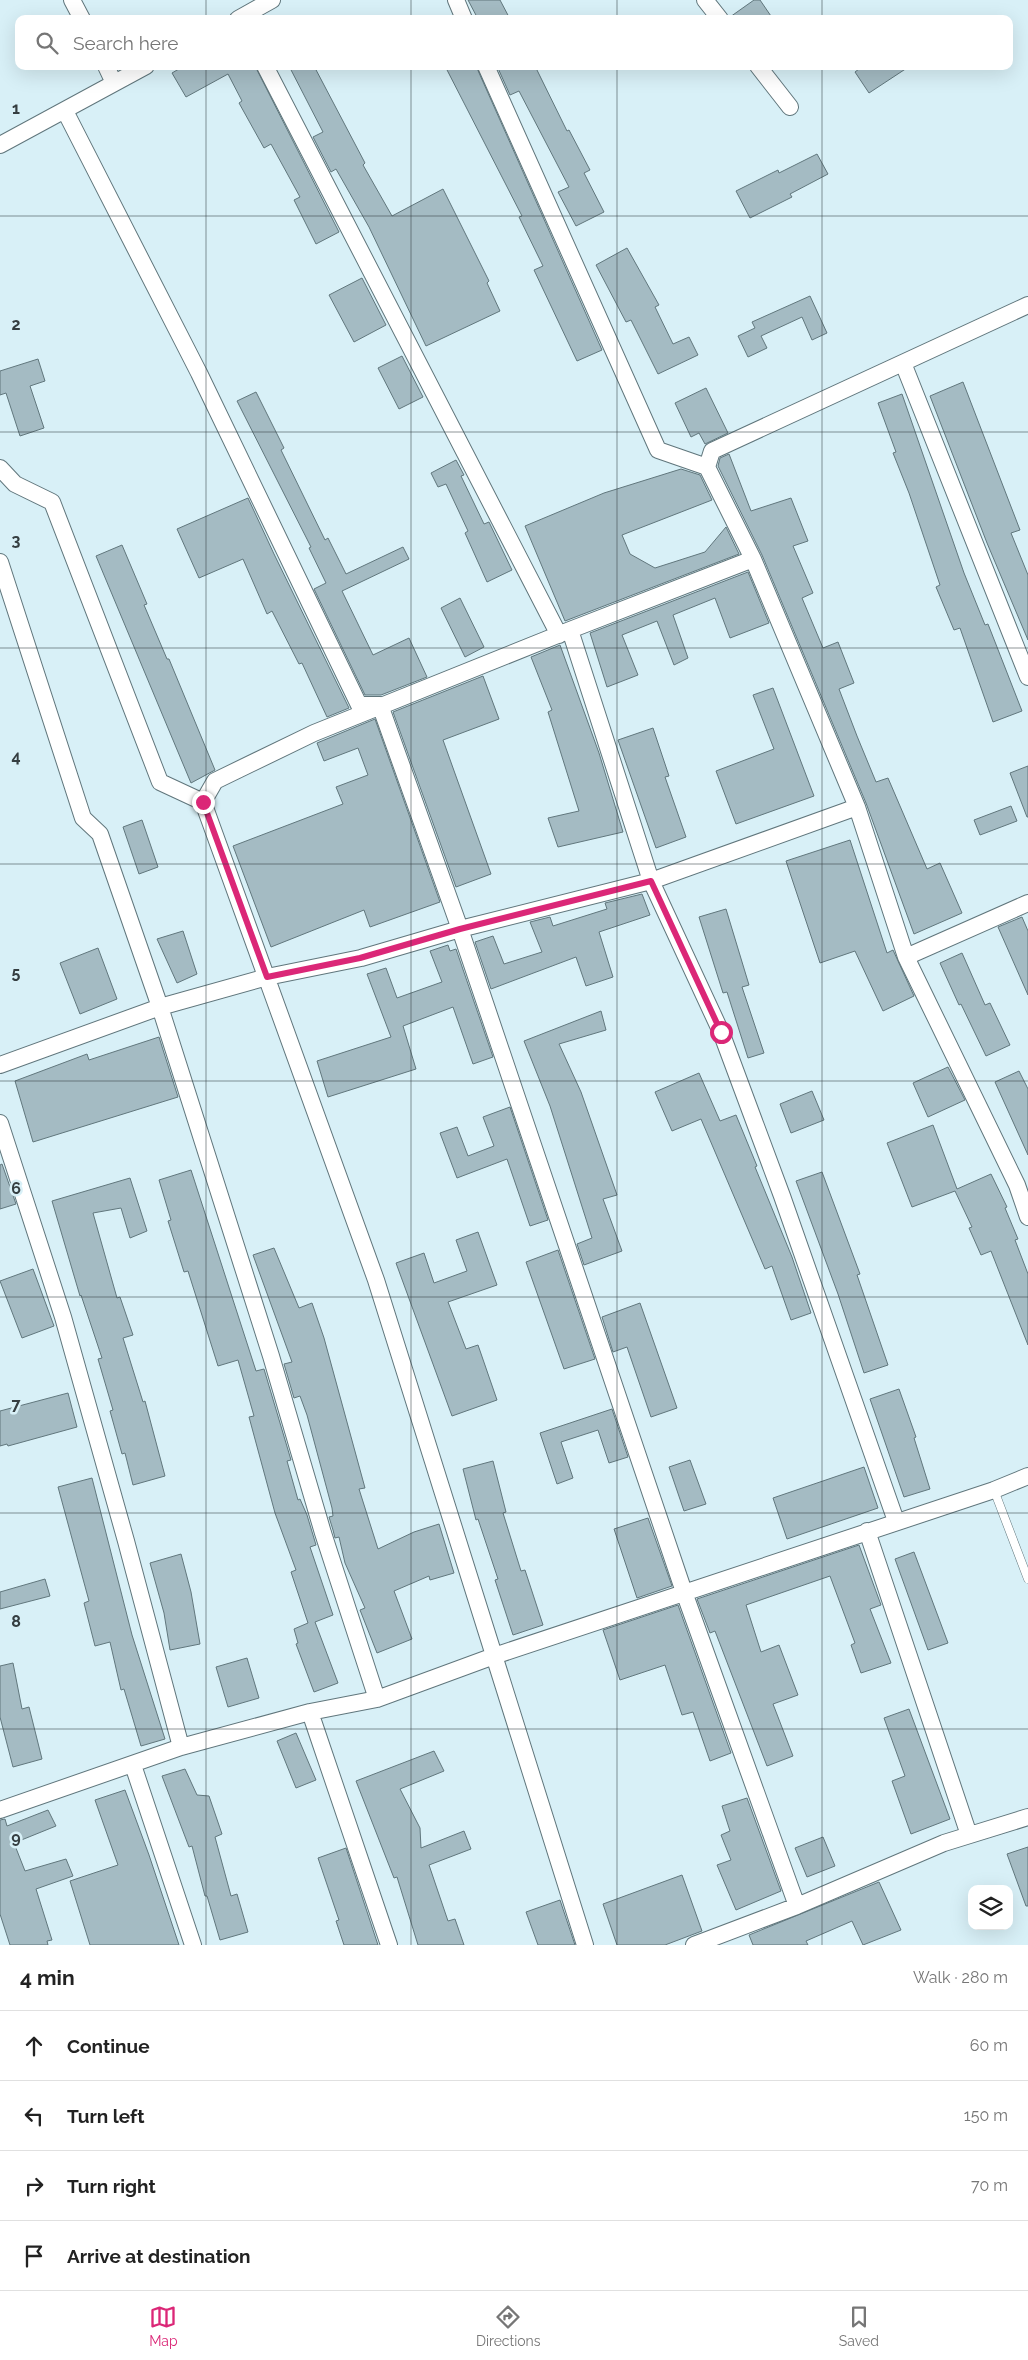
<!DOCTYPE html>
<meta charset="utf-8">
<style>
body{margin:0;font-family:Raleway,sans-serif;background:#f2f2f2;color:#222}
.controls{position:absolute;right:15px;bottom:15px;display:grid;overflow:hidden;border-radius:10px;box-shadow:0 5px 20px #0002}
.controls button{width:45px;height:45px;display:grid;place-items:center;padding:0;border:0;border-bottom:1px solid #e0e0e0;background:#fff;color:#222;font:25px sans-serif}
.stop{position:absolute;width:15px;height:15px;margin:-11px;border:4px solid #db2777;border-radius:50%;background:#fff}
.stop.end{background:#db2777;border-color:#fff;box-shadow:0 1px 5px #0008}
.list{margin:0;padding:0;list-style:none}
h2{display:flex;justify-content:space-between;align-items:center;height:65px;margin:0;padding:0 20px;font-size:21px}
h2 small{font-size:16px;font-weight:400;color:#767676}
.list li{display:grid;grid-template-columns:32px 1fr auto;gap:15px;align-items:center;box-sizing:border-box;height:70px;padding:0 20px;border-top:1px solid #e0e0e0}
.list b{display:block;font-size:19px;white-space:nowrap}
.list em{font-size:16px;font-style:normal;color:#767676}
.icon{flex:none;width:28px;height:28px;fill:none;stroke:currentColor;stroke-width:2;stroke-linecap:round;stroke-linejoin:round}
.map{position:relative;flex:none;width:1028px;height:1945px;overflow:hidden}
.search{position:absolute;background:#fff;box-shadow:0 5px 20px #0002;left:15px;right:15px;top:15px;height:55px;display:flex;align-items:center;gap:12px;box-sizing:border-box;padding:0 18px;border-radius:10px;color:#767676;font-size:19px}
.sheet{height:345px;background:#fff}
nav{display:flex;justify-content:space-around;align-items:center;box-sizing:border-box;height:70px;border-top:1px solid #e0e0e0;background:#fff;font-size:14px;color:#767676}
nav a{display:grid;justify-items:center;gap:2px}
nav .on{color:#db2777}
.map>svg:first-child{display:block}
.building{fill:#a4bbc3;stroke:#61777d}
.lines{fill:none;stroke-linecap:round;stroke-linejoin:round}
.lane-casing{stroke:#60767c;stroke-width:9}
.street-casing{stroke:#60767c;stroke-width:18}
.lane{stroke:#fff;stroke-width:8}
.street{stroke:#fff;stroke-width:16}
.route{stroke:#db2777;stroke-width:6}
.grid{fill:none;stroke:#353e41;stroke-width:1;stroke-opacity:0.55}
.grid-label{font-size:16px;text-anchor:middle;font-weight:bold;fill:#353e41;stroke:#d8f0f7;stroke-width:5;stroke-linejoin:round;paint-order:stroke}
</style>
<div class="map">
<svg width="1028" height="1945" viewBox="0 0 1028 1945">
<rect width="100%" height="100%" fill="#d8f0f7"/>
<path class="building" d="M468,0h32l10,19h-32z
M754,0h6l13,19h-43v-2z
M184,66h71l84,166 -23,12 -22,-44 6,-3 -29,-53 -7,4 -25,-45 3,-2 -14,-27 -42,23 -14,-24z
M289,66h25l51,97 -2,2 29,51 51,-27 46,92 -2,2 13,28 -74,35 -57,-119 -33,-58 -5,3 -18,-35 10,-5z
M445,66h31l126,284 -25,11 -43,-91 9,-4 -24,-49 3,-1z
M497,66h38l32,65 2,-1 21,40 -6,3 20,39 -28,14 -18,-34 11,-5 -50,-96 -9,4z
M863,66h47l-41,27 -14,-21z
M817,154l11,20 -38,20 2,3 -42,21 -14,-27 42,-21 1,3z
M627,248l32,57 -4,2 18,37 16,-7 9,18 -40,19 -27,-54 -5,2 -30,-57z
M362,278l24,47 -32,17 -25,-47z
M810,296l17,37 -15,7 -10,-23 -41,19 6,12 -19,9 -10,-21 17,-8 -3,-6z
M402,356l21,41 -24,12 -21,-41z
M38,359l7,22 -15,5 14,42 -24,8 -14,-43 -6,2v-24z
M963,382l57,148 -9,3 17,42v65l-41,-97 -57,-147z
M706,388l22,45 -23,11 -6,-11 -8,4 -16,-34z
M256,392l28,56 -3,2 44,90 3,-2 18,36 57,-27 6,12 -67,32 31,64 36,-17 18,39 -46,18h-16l-51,-106 12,-6 -17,-35 2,-1 -74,-146z
M902,394l62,179 21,52 3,-1 34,87 -29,11 -33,-94 -6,2 -18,-43 4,-2 -31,-92 -16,-40 3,-1 -18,-49z
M729,454l22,57 40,-13 17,43 -15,5 20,47 -11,5 21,50 15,-6 16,41 -15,6 18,47 19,46 12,-4 39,91 13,-6 22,50 -48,21 -48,-131 -104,-248 -44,-89 2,-8z
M456,460l8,15 -3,1 23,48 5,-2 23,48 -25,12 -22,-49 3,-2 -22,-47 -8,3 -7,-14z
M681,469l19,6 12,25 -90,35 8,19 25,14 50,-16 21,-25 13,27 -174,67 -40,-95 79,-33z
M248,498l26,56 75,154 -22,9 -25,-54 -3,1 -27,-53 -5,3 -24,-55 -44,19 -22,-49z
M122,545l25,59 -3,1 23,54h2l46,111 -24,13 -95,-227z
M748,572l21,51 -39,15 -15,-40 -42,17 15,43 -14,7 -17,-44 -35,14 16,40 -31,12 -17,-54z
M460,598l24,49 -19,10 -24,-49z
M560,645l39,108 24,79 -65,15 -10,-29 31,-7 -31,-99 4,-2 -21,-53z
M483,676l16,43 -56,21 48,134 -35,13 -63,-175z
M773,688l41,108 -78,28 -20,-53 58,-22 -21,-54z
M375,719l65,183 -70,25 -6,-17 -93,37 -38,-101 110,-42 -7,-17 32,-12 -10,-27 -34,13 -7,-18z
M653,728l16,48 -4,1 21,60 -30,11 -38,-108z
M1028,766v51h-1l-17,-44z
M1011,806l6,15 -37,14 -6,-15z
M142,820l16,47 -19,7 -16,-47z
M850,840l37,113 6,-3 21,46 -31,15 -28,-60 -35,12 -34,-102z
M642,894l8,21 -51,17 14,45 -27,9 -10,-29 -85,32 -16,-47 18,-6 11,28 38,-12 -12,-30 20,-5 3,9 54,-17 -2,-6z
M726,909l23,76 -7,2 22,66 -16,5 -21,-66 -4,1 -24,-76z
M1022,917l6,14v64l-30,-68z
M183,931l14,43 -20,9 -20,-44z
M448,945l2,6 6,-2 37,108 -20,7 -20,-57 -50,19 13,43 -88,28 -11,-36 74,-24 -24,-63 19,-6 11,30 45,-16 -12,-31z
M98,948l19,51 -37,15 -20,-51z
M962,953l23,52 5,-2 20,42 -24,11 -25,-52 -2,1 -19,-42z
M601,1011l5,19 -47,14 22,48 36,103 -14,4 19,52 -38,14 -7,-21 15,-6 -42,-132 -26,-65z
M159,1037l19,60 -145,45 -18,-61 72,-27 2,6z
M948,1067l17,33 -37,17 -15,-34z
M1019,1071l9,18v66l-33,-73z
M699,1073l21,48 16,-6 21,51 -2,1 37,90 19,56 -20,7 -19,-54 -7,3 -64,-150 -29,12 -17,-39z
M812,1091l12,29 -33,13 -11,-29z
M510,1107l38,113 -18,6 -23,-67 -50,19 -17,-45 17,-6 11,29 26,-10 -11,-29z
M933,1125l24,64 34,-15 16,33 -2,1 13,31 -3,1 13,34v71l-37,-94 -10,4 -12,-27 3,-1 -17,-36 -43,16 -25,-64z
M2,1164l14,40 -16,5v-44z
M191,1170l65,201 8,-2 27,91 -4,1 11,39 2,-1 7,16 9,30 -6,2 23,68 -18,7 23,61 -24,9 -18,-48 2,-1 -4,-14 14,-6 -17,-51 5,-2 -21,-57 -26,-96 5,-1 -16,-56 -20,6 -30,-95 -4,1 -16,-51 3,-1 -12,-40z
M822,1172l38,102 -3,1 31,90 -24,8 -26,-79 -42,-113z
M130,1178l17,53 -17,7 -9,-30 -28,5 24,85 3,-1 13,38 -10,3 20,64 2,-1 20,75 -32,9 -8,-32 -3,1 -12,-43 3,-1 -15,-51 4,-1 -21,-63 -1,1 -28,-95z
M478,1232l19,53 -49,17 18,47 12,-4 19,55 -45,16 -56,-153 28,-10 10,30 33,-12 -11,-31z
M274,1248l25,60 13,-5 12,35 41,150 -6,1 19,60 36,-17 25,-8 15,49 -24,7 -1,-4 -35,15 18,48 -35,14 -17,-43 5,-2 -20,-45 -6,-26 -4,1 -2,-8 -4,-13 4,-1 -1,-8 -25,-93 -7,-19 -6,2 -10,-34 8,-2 -39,-107z
M558,1250l37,109 -31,10 -38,-107z
M33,1269l21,57 -32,12 -22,-57z
M640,1303l37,105 -26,9 -24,-70 -14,5 -11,-35z
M899,1389l17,48 -2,1 16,51 -26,8 -34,-98z
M68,1393l9,34 -69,19 -1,-2 -7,2v-35z
M612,1409l16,48 -19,6 -11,-33 -37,12 12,36 -16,6 -17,-51z
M690,1460l16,44 -22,7 -15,-44z
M493,1461l13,51 -3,1 18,58 4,-1 18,55 -30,10 -18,-55 3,-1 -20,-60 -2,1 -13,-51z
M864,1467l14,41 -91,31 -14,-41z
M92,1478l40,157 33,104 -24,7 -17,-57 -3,1 -11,-48 -15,4 -11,-43 5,-2 -31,-114z
M648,1518l24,68 -35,12 -23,-69z
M859,1545l22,60 -11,4 21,54 -30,10 -10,-28 4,-2 -25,-67 -84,29 15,47 18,-7 19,50 -25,9 20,52 -26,10 -52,-135 -5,2 -13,-34z
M914,1552l34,91 -20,7 -33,-91z
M181,1554l10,38 9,52 -30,6 -6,-37 -14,-50z
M45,1579l5,17 -50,13v-17z
M678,1605l53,148 -21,8 -17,-49 -11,3 -17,-50 -45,15 -17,-50z
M247,1658l12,40 -31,9 -12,-40z
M13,1663l9,46 7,-2 13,52 -29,8 -13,-50v-51z
M909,1709l41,110 -39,15 -19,-53 13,-5 -21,-58z
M296,1733l20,47 -20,8 -19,-47z
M434,1751l10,20 -44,18 20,39 1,20 43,-17 7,18 -42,16 19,56 7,-2 9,26h-46l-21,-68 -3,1 -38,-97z
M185,1769l12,26 12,1 13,38 -7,3 16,59 6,-2 11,38 -28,8 -13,-44h-2l-13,-50 -3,1 -27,-71z
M125,1790l24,65 30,90h-89l-20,-64 48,-16 -23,-65z
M747,1798l34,93 -45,19 -19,-45 14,-5 -10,-25 9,-4 -8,-25z
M48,1810l8,16 -42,17 11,28 41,-12 7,17 -37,13 16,51 -5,1 1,4h-38l-10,-31v-94l5,-1 2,7z
M823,1837l12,29 -28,11 -12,-29z
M1028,1847v59h-2l-19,-52z
M346,1848l32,97h-34l-8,-24 3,-1 -21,-62z
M682,1875l20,56 -37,14h-48l-14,-41z
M879,1882l22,48 -38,15 -11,-24 -46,20 2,4h-55l-4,-10z
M560,1900l15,45h-37l-12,-33z"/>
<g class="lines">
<defs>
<path id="lane" d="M994,1490l34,89"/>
<path id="street" d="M72,0l10,19
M456,0l8,19
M705,0l15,19
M238,19l34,-19
M106,66l8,17
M265,66l294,569
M486,66l172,384 49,17
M758,66l32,41
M65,111l134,262 160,332h21l80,224 224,663 113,314
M0,145l146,-79
M1028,305l-316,146 -5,16 46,92 104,248 49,150 111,228 11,32
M903,363l125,314
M0,468l15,16 37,18 108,280 43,20 173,478 209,665
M0,562l83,256 17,16 60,173 111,349 52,177 54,166
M570,630l81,251 70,151 61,164 114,325
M203,802l12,-21 99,-48 256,-103 183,-71
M906,957l122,-54
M0,1065l160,-58 107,-30 94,-19 99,-29 191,-48 206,-74
M0,1123l63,194 63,224 55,206
M867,1531l102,304
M310,1712l79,233
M133,1765l60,180
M0,1810l181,-63 129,-35 67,-13 117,-43 500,-166 34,-14
M694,1945l103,-39 147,-63 84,-26"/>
</defs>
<use href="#lane" class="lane-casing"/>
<use href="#street" class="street-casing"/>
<use href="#lane" class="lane"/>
<use href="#street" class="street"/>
</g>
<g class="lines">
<path class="route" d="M203,802l64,175 93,-19 100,-29 191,-48 70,151"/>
</g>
<path class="grid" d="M206,0v19M411,0v19M617,0v19M822,0v19M206,66v1879M411,66v1879M617,66v1879M822,66v1879M0,216h1028M0,432h1028M0,648h1028M0,864h1028M0,1081h1028M0,1297h1028M0,1513h1028M0,1729h1028"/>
<g class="grid-label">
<text x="16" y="114">1</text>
<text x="16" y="330">2</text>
<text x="16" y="546">3</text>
<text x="16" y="762">4</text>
<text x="16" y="978">5</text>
<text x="16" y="1194">6</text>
<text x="16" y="1410">7</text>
<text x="16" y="1627">8</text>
<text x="16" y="1843">9</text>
</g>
</svg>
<div class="controls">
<button><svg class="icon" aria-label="layers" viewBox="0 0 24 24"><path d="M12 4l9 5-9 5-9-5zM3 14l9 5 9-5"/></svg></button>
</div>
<div class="stop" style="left:721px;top:1032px"></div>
<div class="stop end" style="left:203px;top:802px"></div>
<div class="search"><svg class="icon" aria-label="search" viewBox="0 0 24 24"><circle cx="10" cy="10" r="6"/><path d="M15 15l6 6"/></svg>Search here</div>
</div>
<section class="sheet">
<h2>4 min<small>Walk · 280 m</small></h2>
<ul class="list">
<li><svg class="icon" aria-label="ahead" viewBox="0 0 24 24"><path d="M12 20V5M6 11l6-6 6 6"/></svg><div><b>Continue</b></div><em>60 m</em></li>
<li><svg class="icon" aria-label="left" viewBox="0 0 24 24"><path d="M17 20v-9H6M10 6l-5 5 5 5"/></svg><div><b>Turn left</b></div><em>150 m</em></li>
<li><svg class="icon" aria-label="right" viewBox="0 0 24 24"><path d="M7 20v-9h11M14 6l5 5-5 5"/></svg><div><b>Turn right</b></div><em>70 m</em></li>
<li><svg class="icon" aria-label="arrive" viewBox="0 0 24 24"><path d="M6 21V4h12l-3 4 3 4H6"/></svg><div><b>Arrive at destination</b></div></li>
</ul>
</section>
<nav>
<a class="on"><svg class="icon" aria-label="map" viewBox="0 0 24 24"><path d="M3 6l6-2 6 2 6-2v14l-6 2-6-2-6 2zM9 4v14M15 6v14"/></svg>Map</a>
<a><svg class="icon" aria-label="directions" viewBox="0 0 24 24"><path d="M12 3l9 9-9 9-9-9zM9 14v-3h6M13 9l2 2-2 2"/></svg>Directions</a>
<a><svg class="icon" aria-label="saved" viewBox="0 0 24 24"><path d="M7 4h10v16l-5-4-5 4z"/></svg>Saved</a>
</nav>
